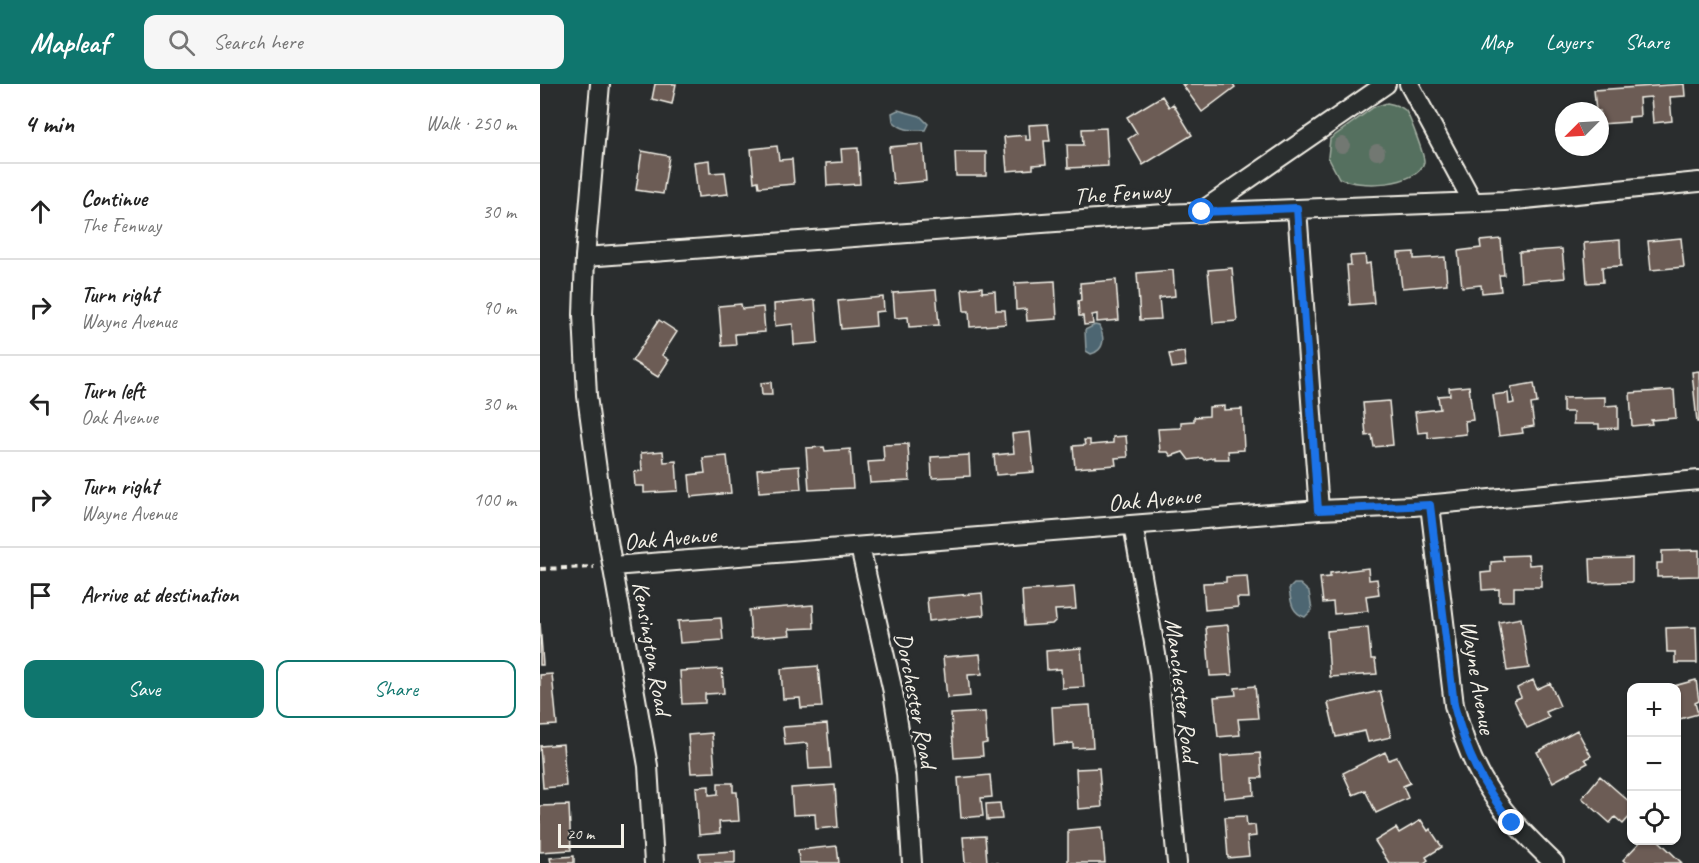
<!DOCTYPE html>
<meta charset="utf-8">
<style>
body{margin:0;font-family:Caveat,sans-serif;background:#f6f6f6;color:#222}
.controls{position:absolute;right:18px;bottom:18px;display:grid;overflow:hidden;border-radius:12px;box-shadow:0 2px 4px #0004}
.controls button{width:54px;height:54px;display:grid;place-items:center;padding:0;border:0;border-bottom:2px solid #e0e0e0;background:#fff;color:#222;font:30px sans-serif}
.compass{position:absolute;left:1015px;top:18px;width:54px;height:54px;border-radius:50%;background:#fff;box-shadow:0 2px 4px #0004;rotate:246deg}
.scale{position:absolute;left:18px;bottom:15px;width:66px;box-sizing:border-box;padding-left:6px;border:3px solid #f4f1e8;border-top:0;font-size:16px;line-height:21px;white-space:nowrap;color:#f4f1e8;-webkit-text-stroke:4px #2a2d2e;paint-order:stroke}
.stop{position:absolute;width:18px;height:18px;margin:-14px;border:4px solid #1a73e8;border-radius:50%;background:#fff}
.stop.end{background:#1a73e8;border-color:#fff;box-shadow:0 2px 6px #0008}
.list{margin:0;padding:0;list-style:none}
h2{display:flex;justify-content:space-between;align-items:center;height:78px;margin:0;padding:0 24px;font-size:26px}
h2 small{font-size:20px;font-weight:400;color:#767676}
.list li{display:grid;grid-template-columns:39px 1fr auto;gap:18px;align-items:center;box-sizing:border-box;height:96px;padding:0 24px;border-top:2px solid #e0e0e0}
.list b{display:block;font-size:22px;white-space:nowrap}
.list p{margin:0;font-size:20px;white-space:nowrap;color:#767676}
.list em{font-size:20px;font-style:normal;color:#767676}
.actions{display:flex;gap:12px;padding:18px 24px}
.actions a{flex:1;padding:14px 0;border:2px solid #0f766e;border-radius:12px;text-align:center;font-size:21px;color:#0f766e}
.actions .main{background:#0f766e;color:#fff}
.icon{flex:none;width:33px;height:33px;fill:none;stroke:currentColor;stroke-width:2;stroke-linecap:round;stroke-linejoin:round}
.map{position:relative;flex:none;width:1159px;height:779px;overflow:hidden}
header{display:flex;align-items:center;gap:36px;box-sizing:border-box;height:84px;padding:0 30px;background:#0f766e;color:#fff}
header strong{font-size:28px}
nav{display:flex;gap:33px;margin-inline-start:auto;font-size:21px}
.search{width:420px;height:54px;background:#f6f6f6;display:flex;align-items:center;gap:15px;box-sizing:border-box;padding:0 21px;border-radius:12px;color:#767676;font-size:22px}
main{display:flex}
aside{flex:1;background:#fff}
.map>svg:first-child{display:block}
.green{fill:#546f5e;stroke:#a4b0a3;stroke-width:1.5}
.water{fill:#4d6672;stroke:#909ea1;stroke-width:1.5}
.building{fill:#6c5c54;stroke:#f4f1e8;stroke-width:1.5}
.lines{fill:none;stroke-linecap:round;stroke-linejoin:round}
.street-casing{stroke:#f4f1e8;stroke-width:22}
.path{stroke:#f4f1e8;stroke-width:4;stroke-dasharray:6 4.5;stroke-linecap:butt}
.street{stroke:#2a2d2e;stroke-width:18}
.tree{fill:#727872}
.route{stroke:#1a73e8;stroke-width:8}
.labels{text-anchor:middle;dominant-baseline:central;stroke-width:6;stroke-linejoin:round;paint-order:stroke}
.street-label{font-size:24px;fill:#f4f1e8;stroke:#2a2d2e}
</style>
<header>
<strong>Mapleaf</strong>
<div class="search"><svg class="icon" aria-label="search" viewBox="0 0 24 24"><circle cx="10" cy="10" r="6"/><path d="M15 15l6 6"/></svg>Search here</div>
<nav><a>Map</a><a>Layers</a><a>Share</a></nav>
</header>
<main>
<aside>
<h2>4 min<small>Walk · 250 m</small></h2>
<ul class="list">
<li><svg class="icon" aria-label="ahead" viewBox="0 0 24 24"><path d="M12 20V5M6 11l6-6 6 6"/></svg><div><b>Continue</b><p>The Fenway</p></div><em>30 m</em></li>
<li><svg class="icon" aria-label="right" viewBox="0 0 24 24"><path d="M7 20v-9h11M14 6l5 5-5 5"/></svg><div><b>Turn right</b><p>Wayne Avenue</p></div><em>90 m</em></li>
<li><svg class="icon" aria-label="left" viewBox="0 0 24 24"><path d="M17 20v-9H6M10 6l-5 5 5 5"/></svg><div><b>Turn left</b><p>Oak Avenue</p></div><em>30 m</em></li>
<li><svg class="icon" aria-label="right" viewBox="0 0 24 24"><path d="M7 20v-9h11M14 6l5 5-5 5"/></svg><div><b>Turn right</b><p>Wayne Avenue</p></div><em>100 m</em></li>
<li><svg class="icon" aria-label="arrive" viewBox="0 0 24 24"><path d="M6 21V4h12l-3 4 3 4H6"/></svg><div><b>Arrive at destination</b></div></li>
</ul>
<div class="actions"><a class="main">Save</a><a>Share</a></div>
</aside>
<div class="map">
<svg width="1159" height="779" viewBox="0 0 1159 779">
<rect width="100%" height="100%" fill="#2a2d2e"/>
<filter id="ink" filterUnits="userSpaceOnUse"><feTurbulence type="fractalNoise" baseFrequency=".0167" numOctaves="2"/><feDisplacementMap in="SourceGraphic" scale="12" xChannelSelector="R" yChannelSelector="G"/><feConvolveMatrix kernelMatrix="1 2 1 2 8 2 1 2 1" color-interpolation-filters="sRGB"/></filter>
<g filter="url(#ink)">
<path class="green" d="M847,19c6,1 13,3 18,7 4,4 20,47 19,52 -6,25 -66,26 -85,16l-11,-21 2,-18 44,-32z"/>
<path class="water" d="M358,26l22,6 8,8 -3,6c-13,0 -23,1 -32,-9l-1,-8z
M555,241l4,1c6,12 6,24 -8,28l-5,-3 -1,-21z
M754,500h6l9,8 3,18 -7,7c-14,-4 -14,-16 -16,-28z"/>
<path class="building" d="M115,0h21l-4,20 -20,-5z
M642,0h51l2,3 -33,25z
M1144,0l1,12 -15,1 2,24 -19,2 -2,-26 -12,1 1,18 -11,1v5l-29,2v-13h-4l-2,-21z
M622,12l7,11 4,-3 19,31 -49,30 -15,-26 9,-6 -10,-16z
M508,40l2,17h-6l2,23 -13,1v4l-26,2 -3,-34 22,-2v5h4l-1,-15z
M566,44l2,38 -40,2 -1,-23h16l-1,-16z
M383,60l3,37 -33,3 -4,-37z
M237,62l2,14 13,-1 2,25 -35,3 -1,-6 -4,1 -3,-33z
M318,64l2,36 -33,2 -1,-23 16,-1 -1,-13z
M102,67l27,5 -6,38 -27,-4z
M415,68h31v24h-30z
M169,76l1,13 15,-1 3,22 -30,3 -4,-35z
M1141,154l3,29 -33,3 -3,-29z
M961,155l3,36h-5l2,16 -19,2 -1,-8 -19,2 -4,-36 23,-3 -1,-7z
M1080,156l1,26 -19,1 1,15 -16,1 -3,-40z
M1022,165l3,29 -44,4 -2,-30z
M874,168v7l31,-2 2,27 -45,4 -4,-35z
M825,171l1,9 4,-1 4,40 -24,2 -3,-40h4l-1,-9z
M692,184l5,53 -24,2 -5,-53z
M633,186l2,26 -16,2 2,21 -21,1 -3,-47z
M576,196l3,40 -22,2v-8l-5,1 1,9 -9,1 -1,-9h-4l-1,-15 3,-1 -1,-17z
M515,197l2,38 -30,2 -1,-12 -10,1 -1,-27z
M442,203v5l13,-1 1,19h9l1,14 -36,3 -1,-16h-5l-2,-22z
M396,206l3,35 -30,2 -1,-10 -13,1 -2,-25z
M343,213l1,14 -9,1 1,14 -35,3 -3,-28z
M275,216l3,43 -24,2 -1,-21 -18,2 -1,-22z
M201,220l1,5 21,-2 2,25 -30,2 1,11 -14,1 -3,-40z
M119,236l18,12 -15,23 7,5 -11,17 -26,-16z
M644,268l2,14 -14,2 -3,-14z
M1159,287v51h-2l-5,-50z
M231,298l1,13h-10l-1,-12z
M994,299l3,20 -6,1 3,22 -12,2 1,5 -24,3 -6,-41 15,-2 1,11 5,-1 -3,-16z
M929,302l4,34 -8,1 1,13 -38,4v-6l-10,1 -3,-21 25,-3 -2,-13 12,-1 -1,-7z
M1134,306l2,28 -25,2 1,4 -20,2 -2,-33z
M1065,313v9l13,-1v23l-19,1v-5h-26v-12h-10v-14z
M849,317l4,44 -19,2 -2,-12 -6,1 -3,-33z
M684,322v4l18,-1 2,41 -16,1 1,8h-15v-2l-10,3 -2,-2 -13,2 -6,-8 -12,4 -3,-4h-8l-2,-23 23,-1v-6l13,-1v-4l15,-1v-9z
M490,348l4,40 -38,3 -2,-20 20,-2 -2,-19z
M586,352l2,21 -13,1 1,7 -41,3 -2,-22 12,-1 -1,-5h6v5l23,-2v-6z
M368,360l2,37 -40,2 -2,-21 16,-1 -1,-16z
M284,363l1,4 25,-2 3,39 -44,2 -3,-42z
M123,367l1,11 12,-1 2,30 -34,2v-7h-9l-1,-14 8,-1 -1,-18z
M429,371l1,21 -38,2 -1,-21z
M187,372l4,37 -40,4 -2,-22 16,-2 -2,-15z
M259,382l2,23 -42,3 -2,-23z
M1159,466v26l-42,1v-14h5v-12z
M988,471l1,10 12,-1v23h-27v14h-15v-12l-17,1 -1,-17 10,-1v-10l13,-1 -1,-5z
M1092,474v24l-41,1 -1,-24z
M828,484l1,12 8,-1 2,15 -13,2 2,15 -34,3 -1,-12 -10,1 -3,-25 10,-1v-4z
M707,492l2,22h-12l1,9 -33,3 -2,-27 23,-1v-5z
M534,503l2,22 -21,1 1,10 -4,4 -28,2 -2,-35z
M442,509l2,22 -55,6 -2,-23z
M273,521l1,23 -25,1 1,6 -39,3 -2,-28z
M181,534l2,22 -43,3 -2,-22z
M981,534l8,50 -22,3 -8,-49z
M0,539l3,42h-3z
M688,541l4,50 -22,1 -4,-49z
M828,543l3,32h4l2,15 -47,3 -3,-46z
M1156,543l1,36h-22v-11h-8l-1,-24z
M541,564l3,39 -22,1 -1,-19 -14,1 -1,-19z
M440,570l2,20 -14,1 2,21 -23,2 -4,-41z
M278,582l4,41 -21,1 -1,-10 -17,1 -2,-30z
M182,585l2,24 -19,1v9l-23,1 -2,-33z
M12,590l5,51 -17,1v-51z
M993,596l4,9 13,-6 10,23 -14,6 3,6 -22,10 -13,-28 7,-3 -4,-9z
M1156,596l3,21 -4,2 3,11 -22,6v-32l-2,-2z
M715,602l3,32 -20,1 2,16 -22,2 -4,-40 22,-2 -1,-7z
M840,607l11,46 -23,5 -3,-11 -29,6 -8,-34z
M550,621l3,42 -20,1v-5l-19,2 -2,-38z
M445,628l2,31 -5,1 1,12 -29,2 -3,-44z
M287,640l4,44 -22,1 -2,-26 -22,2 -2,-18z
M1037,646l14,26 -6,3 3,4 -35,19 -16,-30z
M172,649l3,39 -24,1 -3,-38z
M23,660l3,42 -23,2 -3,-42z
M845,668l4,8 8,-3 13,26 -7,3 5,12 -32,15 -11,-23 -12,5 -10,-22z
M720,669l2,25h-9l1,17 -30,3 -3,-42z
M559,684l3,39 -24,2 -2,-40z
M450,691l2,22 -11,1 2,18 -22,2 -3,-40z
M1060,692l32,28v10l-9,10 -8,-7 -5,6 -28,-25z
M178,699h15v9h4l2,29 -20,1 1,11 -21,2 -3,-48 13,-1v9l9,-1z
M295,701l3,42 -22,2 -1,-15 -22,1 -2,-27z
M460,719l2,16 -15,1 -1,-16z
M29,721l2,45 -31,2v-46z
M706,732l1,10 8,-1 1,11 -9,1 2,19 -21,2 -3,-41z
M881,736l7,11 2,-2 12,18 -16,10 2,3 -4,3h-35l-14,-22 21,-13 3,5z
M562,743l3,36h-37v-33z
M445,752l2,26 11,1h-33l-2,-26z
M1102,756h16l24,23h-56l-3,-3z
M297,762l2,17h-40l-1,-13z
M195,767v12h-35l-1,-10z
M34,772v7h-23l-1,-5z"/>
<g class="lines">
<defs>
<path id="street" d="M60,0l-15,173 -2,58 4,81 15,111 46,259 6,97
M869,0l64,118
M757,125l22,301
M662,127l184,-127
M45,173l579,-43 341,-13 194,-19
M890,421l24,200c19,75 46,106 100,158
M593,441l26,146 18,192
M320,463l33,145 13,82 6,89
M73,482l706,-56 94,-4 286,-26"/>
</defs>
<use href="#street" class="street-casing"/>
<path class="path" d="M0,485l54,-2"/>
<use href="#street" class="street"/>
</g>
<g class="tree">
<circle cx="802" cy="61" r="8"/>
<circle cx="837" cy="68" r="8"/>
</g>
</g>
<g class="lines" filter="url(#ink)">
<path class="route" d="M662,128l95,-4 21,302 112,-5 24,200c12,48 27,79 58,118"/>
</g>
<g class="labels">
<g class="street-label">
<text transform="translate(582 109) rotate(-4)">The Fenway</text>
<text transform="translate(614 415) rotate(-5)">Oak Avenue</text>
<text transform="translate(130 454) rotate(-5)">Oak Avenue</text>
<text transform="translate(112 564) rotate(80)">Kensington Road</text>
<text transform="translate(938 593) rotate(80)">Wayne Avenue</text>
<text transform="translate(642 606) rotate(83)">Manchester Road</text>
<text transform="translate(376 616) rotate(79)">Dorchester Road</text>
</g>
</g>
</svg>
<div class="controls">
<button>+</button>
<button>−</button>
<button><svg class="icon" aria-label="locate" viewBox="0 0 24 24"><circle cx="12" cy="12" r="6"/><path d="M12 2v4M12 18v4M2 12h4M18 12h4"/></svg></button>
</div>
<svg class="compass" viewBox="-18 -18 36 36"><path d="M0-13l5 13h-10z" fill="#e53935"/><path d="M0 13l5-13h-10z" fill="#767676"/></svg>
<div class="scale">20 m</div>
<div class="stop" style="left:662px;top:128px"></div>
<div class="stop end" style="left:972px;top:739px"></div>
</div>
</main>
